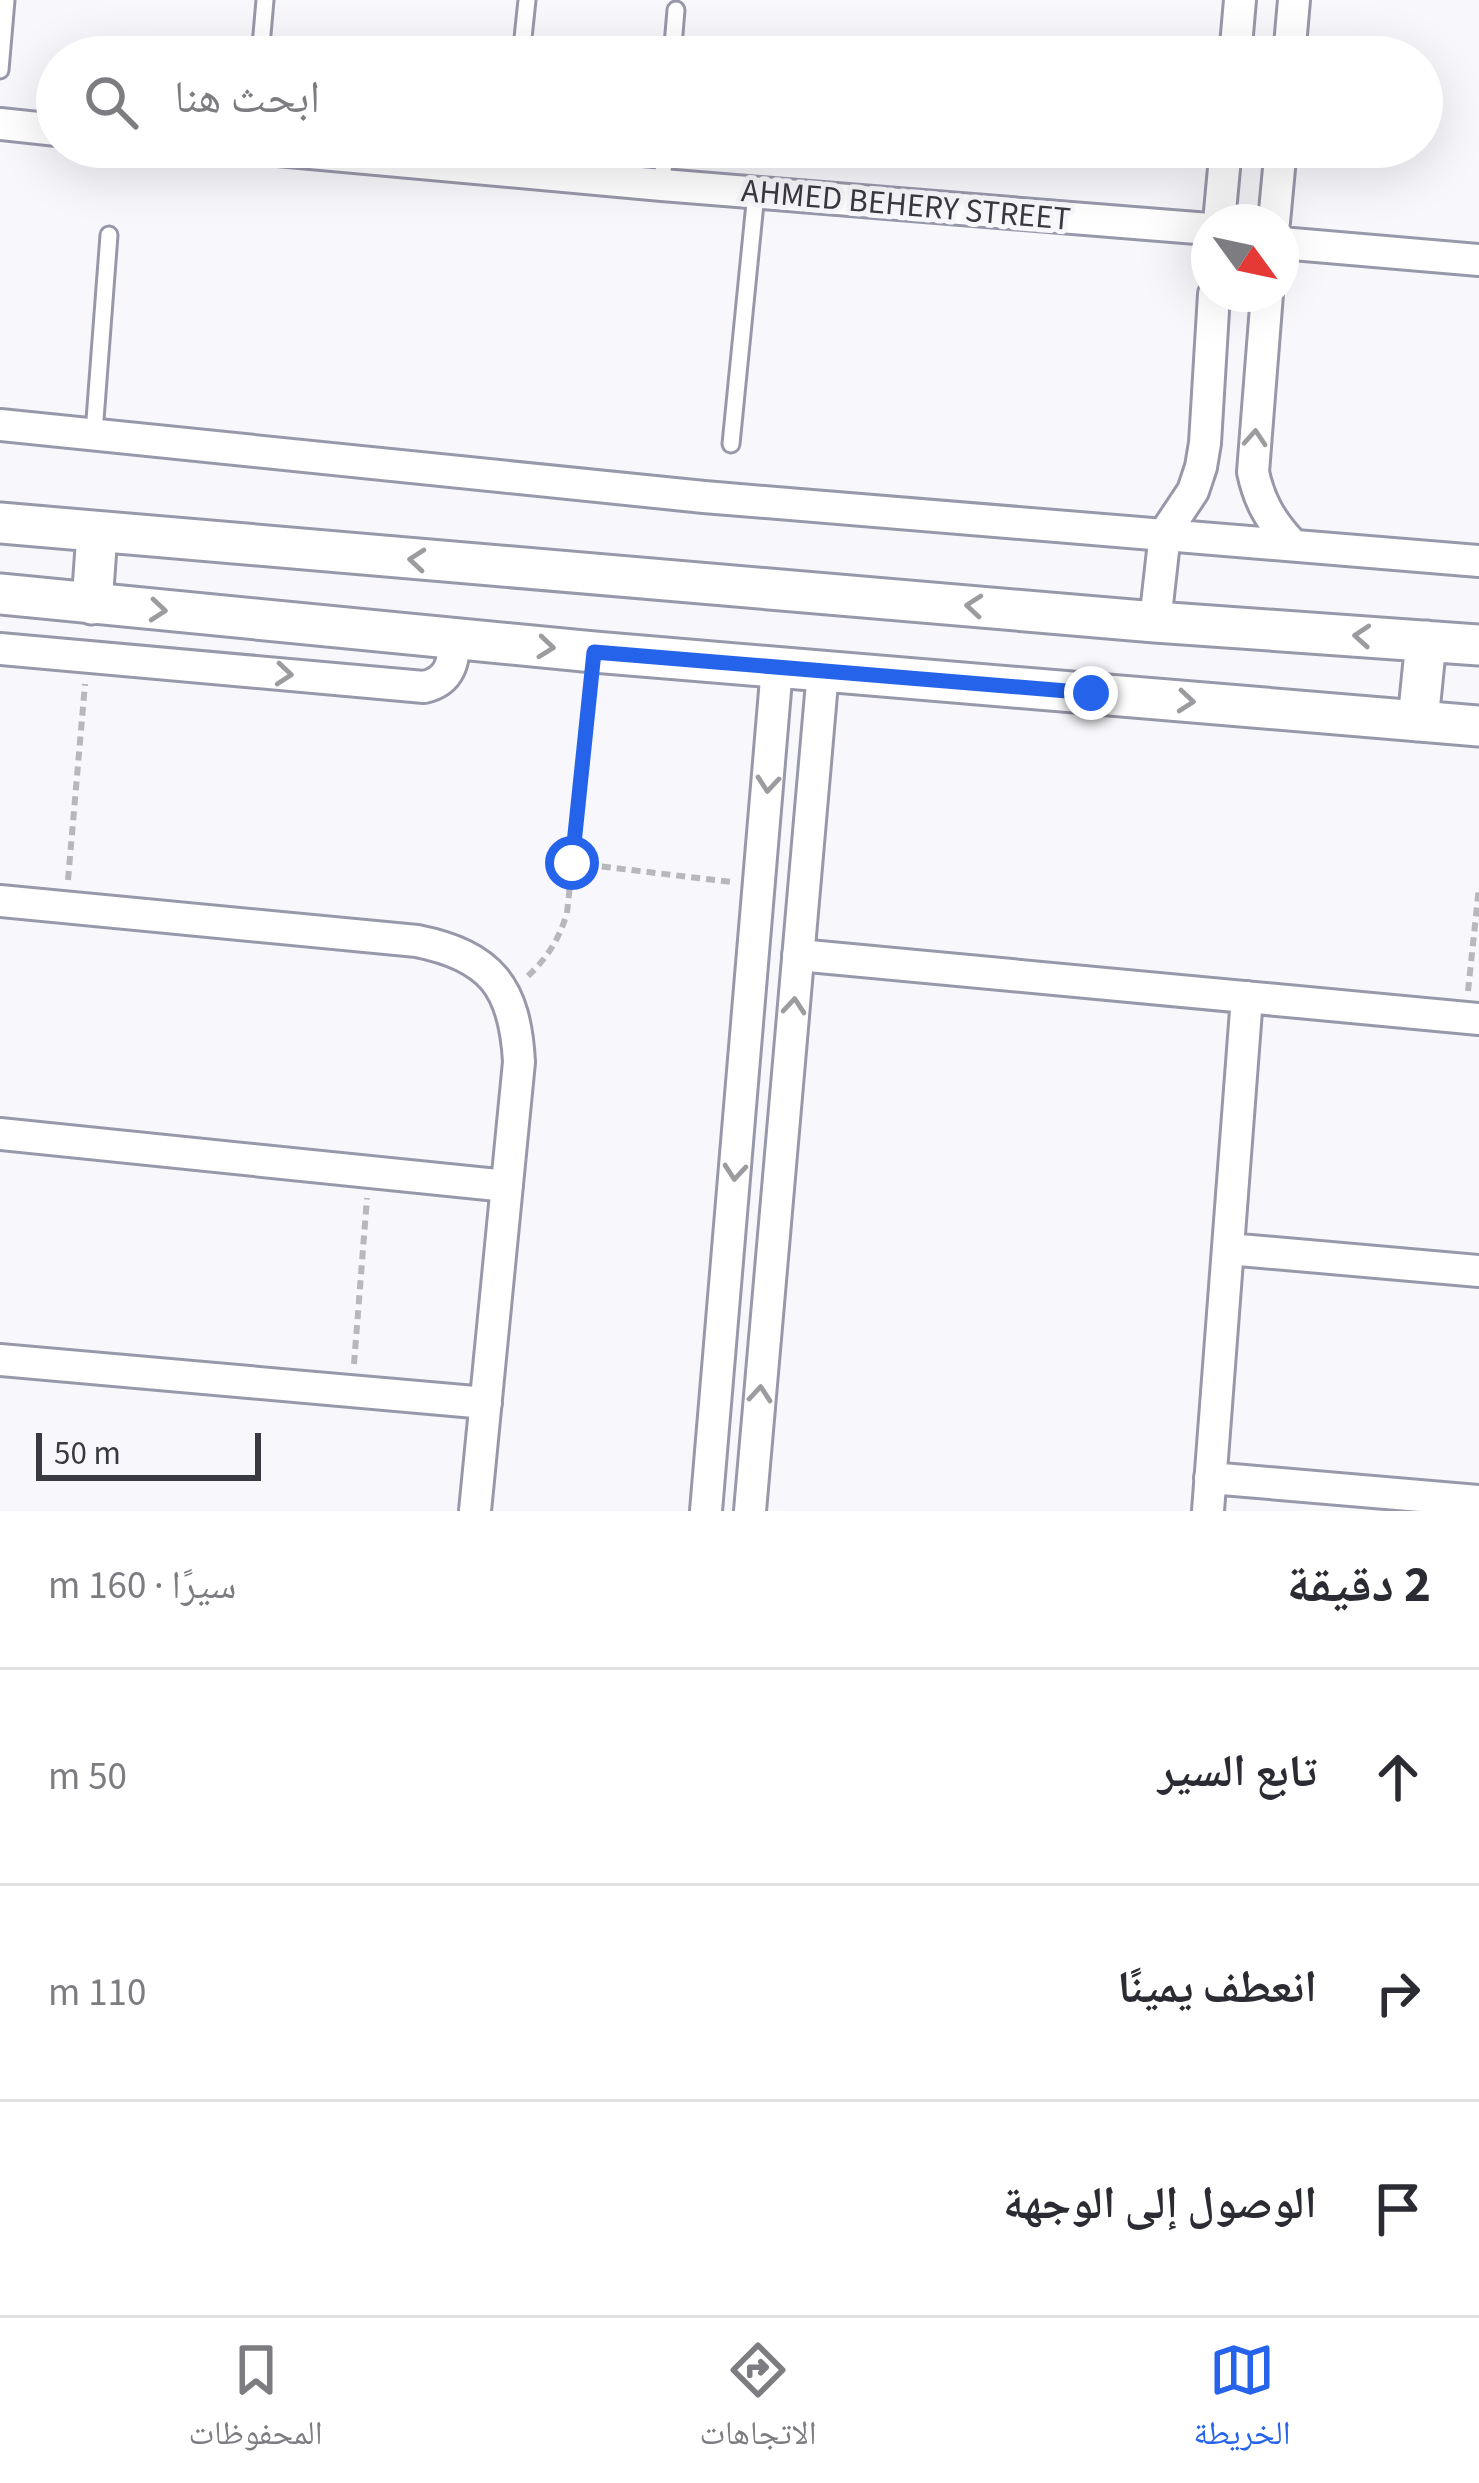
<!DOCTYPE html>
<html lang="ar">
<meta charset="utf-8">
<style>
body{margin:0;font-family:"Source Sans 3","Noto Naskh Arabic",sans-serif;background:#f7f7f7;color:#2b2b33;direction:rtl}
.compass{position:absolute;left:1191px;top:204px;width:108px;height:108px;border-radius:50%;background:#fff;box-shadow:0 12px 48px #0002;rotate:123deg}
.scale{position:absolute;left:36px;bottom:30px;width:225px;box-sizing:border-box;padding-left:12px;border:6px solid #393941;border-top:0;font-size:33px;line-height:42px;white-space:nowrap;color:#393941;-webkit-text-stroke:9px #f8f8fc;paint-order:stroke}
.stop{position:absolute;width:36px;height:36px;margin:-27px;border:9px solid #2563eb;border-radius:50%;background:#fff}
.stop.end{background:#2563eb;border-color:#fff;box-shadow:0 3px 12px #0008}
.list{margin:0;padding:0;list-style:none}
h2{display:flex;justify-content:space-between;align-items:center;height:156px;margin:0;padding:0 48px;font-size:51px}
h2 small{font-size:39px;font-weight:400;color:#7c7c81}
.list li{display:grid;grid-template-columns:78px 1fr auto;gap:36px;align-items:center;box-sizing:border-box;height:216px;padding:0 48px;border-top:3px solid #e1e1e2}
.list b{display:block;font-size:45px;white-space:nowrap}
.list em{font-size:39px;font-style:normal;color:#7c7c81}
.icon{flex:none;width:66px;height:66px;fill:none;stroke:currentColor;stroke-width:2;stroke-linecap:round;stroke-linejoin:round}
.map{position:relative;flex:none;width:1479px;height:1511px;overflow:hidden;direction:ltr}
.search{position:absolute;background:#fff;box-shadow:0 12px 48px #0002;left:36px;right:36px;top:36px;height:132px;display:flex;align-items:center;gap:30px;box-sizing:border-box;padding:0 42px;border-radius:66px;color:#7c7c81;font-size:45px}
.sheet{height:804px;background:#fff}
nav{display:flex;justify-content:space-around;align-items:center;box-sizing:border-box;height:168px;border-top:3px solid #e1e1e2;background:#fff;font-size:33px;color:#7c7c81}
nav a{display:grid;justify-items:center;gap:6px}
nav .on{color:#2563eb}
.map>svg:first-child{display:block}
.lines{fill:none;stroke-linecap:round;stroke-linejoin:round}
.service-casing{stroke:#9898ab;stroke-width:21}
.minor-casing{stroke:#9898ab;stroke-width:36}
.tertiary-casing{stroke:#9898ab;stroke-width:45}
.path{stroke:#b7b7bc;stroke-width:6;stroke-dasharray:9 6;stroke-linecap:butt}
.service{stroke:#fff;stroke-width:15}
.minor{stroke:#fff;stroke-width:30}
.tertiary{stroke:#fff;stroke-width:39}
.oneway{stroke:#9c9ca0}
.route{stroke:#2563eb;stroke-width:15}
.labels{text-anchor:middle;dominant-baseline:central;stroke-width:10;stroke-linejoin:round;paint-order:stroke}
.street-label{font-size:33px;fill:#393941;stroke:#f8f8fc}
</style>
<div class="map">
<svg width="1479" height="1511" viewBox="0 0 1479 1511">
<rect width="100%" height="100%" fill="#f8f8fc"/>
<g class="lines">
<defs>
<path id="service" d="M260,57l5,-57
M521,57l6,-57
M672,57l4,-47
M0,70l6,-70
M510,172l2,-25
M662,185l3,-38
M94,433l15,-198
M731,444l25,-251"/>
<path id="minor" d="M1235,57l5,-57
M1289,57l5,-57
M0,124l57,6
M244,147l418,38 547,44
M1219,222l7,-75
M1274,222l7,-75
M1281,243l198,17
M1267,294l-14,178c6,29 18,50 39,72
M0,425l704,72 775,64
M1155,622l10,-89 28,-42 8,-24 4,-24 9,-149
M0,649l424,38c27,-6 29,-25 31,-49
M0,901l417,40c74,15 98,46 102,121l-44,449
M798,955l681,64
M0,1134l507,52
M1228,1249l251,22
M0,1360l486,43
M1210,1478l269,23
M706,1511l71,-844
M750,1511l73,-840
M1208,1511l39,-514"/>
<path id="tertiary" d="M0,523l1155,99 324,23
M0,594l594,58 885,74
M92,604l5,-71
M1418,721l8,-80"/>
</defs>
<use href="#service" class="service-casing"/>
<use href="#minor" class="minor-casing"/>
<use href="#tertiary" class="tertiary-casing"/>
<path class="path" d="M572,863l160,19
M68,880l17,-196
M528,976c20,-19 31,-37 39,-63l24,-228
M1468,991l11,-104
M354,1364l13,-166"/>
<use href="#service" class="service"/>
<use href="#minor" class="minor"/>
<use href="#tertiary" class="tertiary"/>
</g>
<defs><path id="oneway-chevron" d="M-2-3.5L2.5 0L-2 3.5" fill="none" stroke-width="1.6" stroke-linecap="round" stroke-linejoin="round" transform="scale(3)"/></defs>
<g class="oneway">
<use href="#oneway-chevron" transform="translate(1255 438) rotate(-86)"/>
<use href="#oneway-chevron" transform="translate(417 560) rotate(-175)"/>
<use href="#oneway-chevron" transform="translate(974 606) rotate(-175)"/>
<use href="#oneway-chevron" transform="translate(158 610) rotate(5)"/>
<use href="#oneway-chevron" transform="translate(1362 636) rotate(-176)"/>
<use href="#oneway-chevron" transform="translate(546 647) rotate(6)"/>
<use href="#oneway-chevron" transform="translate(284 674) rotate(5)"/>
<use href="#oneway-chevron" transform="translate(1186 701) rotate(5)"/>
<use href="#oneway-chevron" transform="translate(768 784) rotate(95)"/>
<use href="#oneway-chevron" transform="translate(794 1006) rotate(-85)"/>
<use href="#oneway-chevron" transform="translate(735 1172) rotate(95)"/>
<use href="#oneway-chevron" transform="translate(760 1394) rotate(-85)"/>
</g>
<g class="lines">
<path class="route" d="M572,863l22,-211 497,41"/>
</g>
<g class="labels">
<g class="street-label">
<text transform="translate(906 205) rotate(5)">AHMED BEHERY STREET</text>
</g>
</g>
</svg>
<svg class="compass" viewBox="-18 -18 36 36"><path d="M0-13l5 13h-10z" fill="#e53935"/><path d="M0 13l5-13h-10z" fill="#7c7c81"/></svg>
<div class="scale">50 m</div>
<div class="stop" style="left:572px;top:863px"></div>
<div class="stop end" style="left:1091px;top:693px"></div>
<div class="search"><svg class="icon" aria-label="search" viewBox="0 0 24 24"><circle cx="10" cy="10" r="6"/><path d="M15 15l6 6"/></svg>ابحث هنا</div>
</div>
<section class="sheet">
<h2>2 دقيقة<small>سيرًا · 160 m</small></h2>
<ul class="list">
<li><svg class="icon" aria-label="ahead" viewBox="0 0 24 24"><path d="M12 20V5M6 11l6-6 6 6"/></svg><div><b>تابع السير</b></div><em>50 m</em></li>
<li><svg class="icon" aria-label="right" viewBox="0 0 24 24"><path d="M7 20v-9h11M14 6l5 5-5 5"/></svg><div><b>انعطف يمينًا</b></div><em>110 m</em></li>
<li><svg class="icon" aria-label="arrive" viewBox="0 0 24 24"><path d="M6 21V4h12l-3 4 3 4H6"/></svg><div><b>الوصول إلى الوجهة</b></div></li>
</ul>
</section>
<nav>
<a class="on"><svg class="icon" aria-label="map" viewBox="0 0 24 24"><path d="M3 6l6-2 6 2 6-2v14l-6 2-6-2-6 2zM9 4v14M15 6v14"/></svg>الخريطة</a>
<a><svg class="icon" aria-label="directions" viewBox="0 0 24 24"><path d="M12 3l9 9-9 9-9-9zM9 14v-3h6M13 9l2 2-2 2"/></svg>الاتجاهات</a>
<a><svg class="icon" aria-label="saved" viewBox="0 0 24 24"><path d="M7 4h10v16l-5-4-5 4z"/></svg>المحفوظات</a>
</nav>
